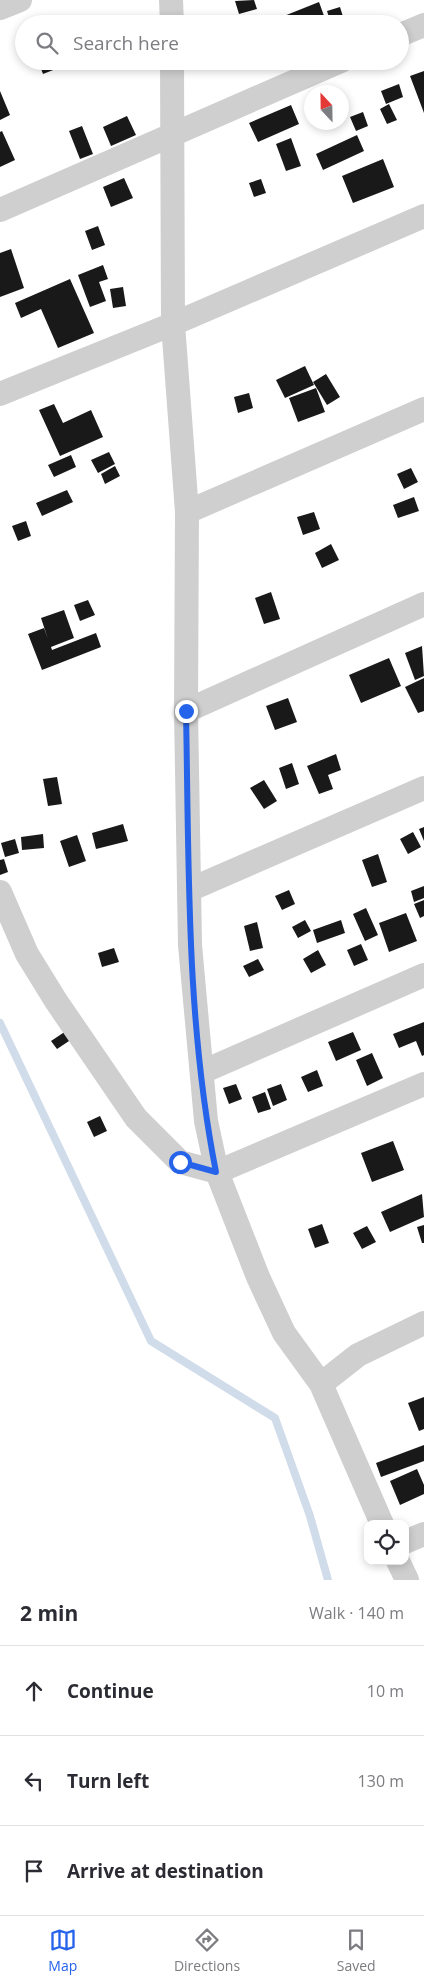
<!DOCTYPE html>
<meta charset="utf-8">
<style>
body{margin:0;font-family:"Open Sans",sans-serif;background:#f2f2f3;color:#2b2b33}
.controls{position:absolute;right:15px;bottom:15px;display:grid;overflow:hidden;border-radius:10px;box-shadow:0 2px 8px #0003}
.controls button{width:45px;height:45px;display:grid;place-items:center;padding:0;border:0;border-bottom:1px solid #e1e1e2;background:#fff;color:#2b2b33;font:25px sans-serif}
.compass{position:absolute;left:304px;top:85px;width:45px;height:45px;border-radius:50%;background:#fff;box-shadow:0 2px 8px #0003;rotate:338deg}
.stop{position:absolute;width:15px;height:15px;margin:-11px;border:4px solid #2563eb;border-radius:50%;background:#fff}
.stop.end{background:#2563eb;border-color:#fff;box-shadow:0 1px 5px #0008}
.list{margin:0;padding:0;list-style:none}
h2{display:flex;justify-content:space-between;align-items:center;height:65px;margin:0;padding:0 20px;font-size:21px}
h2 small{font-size:16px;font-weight:400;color:#7c7c81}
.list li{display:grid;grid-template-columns:32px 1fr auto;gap:15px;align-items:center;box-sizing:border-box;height:90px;padding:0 20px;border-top:1px solid #e1e1e2}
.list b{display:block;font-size:19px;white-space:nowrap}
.list em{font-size:16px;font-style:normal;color:#7c7c81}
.icon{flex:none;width:28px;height:28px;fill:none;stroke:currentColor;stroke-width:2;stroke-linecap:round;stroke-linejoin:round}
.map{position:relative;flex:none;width:424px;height:1580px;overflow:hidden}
.search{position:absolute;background:#fff;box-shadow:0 2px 8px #0003;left:15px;right:15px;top:15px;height:55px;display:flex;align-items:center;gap:12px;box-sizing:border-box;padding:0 18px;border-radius:28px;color:#7c7c81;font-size:19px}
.sheet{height:335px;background:#fff}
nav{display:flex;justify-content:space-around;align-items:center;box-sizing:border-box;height:70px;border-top:1px solid #e1e1e2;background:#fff;font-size:14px;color:#7c7c81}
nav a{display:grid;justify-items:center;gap:2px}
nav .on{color:#2563eb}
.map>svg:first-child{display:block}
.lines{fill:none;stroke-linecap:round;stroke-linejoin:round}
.stream{stroke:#d0dcea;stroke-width:8}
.building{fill:#191919}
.street{stroke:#cfcfcf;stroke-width:24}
.route{stroke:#2563eb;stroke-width:6}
</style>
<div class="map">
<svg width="424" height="1580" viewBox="0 0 424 1580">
<rect width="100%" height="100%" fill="#fff"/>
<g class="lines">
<path class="stream" d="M0,1023l151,318 124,77 35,98 18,64"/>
</g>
<path class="building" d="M254,0l3,9 -18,5 -4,-13z
M319,2l8,22h-46l-2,-6z
M340,7l5,16 -14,1 -4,-13z
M68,17l3,7h-17z
M38,61h38l-33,13z
M424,71v42l-14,-37z
M399,84l4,13 -17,7 -5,-13z
M0,91l10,24 -10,5z
M389,104l8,16 -10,4 -7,-15z
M291,105l8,19 -41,18 -9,-19z
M363,112l5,14 -12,5 -6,-14z
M127,116l9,19 -25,11 -8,-19z
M82,126l11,28 -13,5 -11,-28z
M2,131l13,29 -15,7v-35z
M357,135l7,16 -41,19 -7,-16z
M291,138l10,28 -15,5 -10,-27z
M383,159l11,28 -41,16 -11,-27z
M124,178l9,20 -22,9 -8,-20z
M261,179l5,14 -12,4 -5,-14z
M98,226l7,19 -13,5 -7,-19z
M11,249l13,39 -24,9v-44z
M103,265l5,14 -9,3 7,19 -16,6 -12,-32z
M70,279l24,54 -36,15 -17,-39 -20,9 -6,-15z
M123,287l3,19 -13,2 -3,-19z
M305,366l9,19 -29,13 -9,-18z
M326,374l14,23 -13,8 -14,-23z
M316,388l9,24 -27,10 -9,-24z
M249,393l4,15 -15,5 -4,-16z
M54,404l9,19 28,-13 12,27 -43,19 -21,-46z
M109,452l6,12 -17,9 -7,-13z
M71,455l5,12 -22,10 -6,-12z
M115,466l5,10 -15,8 -4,-10z
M411,468l7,14 -14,7 -7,-15z
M67,490l6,12 -31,14 -6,-13z
M414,497l5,14 -21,7 -5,-13z
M314,512l6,17 -17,6 -6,-18z
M26,521l5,15 -13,5 -6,-15z
M331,544l8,16 -17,8 -7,-15z
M271,592l9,27 -16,5 -9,-26z
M88,600l7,15 -15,6 -6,-16z
M64,610l10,28 -23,9 1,3 44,-17 5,14 -59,23 -14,-36 16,-6 4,11 -7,-21z
M422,646l2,30 -9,4 -10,-27z
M389,658l12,28 -40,17 -12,-28z
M424,678v33l-6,2 -13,-26z
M288,698l9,24 -22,8 -9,-24z
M336,754l5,16 -13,5 5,14 -14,5 -12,-28z
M292,763l7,21 -13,5 -7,-21z
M57,777l5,27 -14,2 -5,-27z
M264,780l13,21 -13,8 -14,-21z
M123,824l5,17 -32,8 -4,-16z
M424,827v14l-5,-12z
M413,832l8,15 -13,7 -8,-15z
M43,834l1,14 -22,2 -1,-13z
M77,835l9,26 -17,6 -9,-26z
M15,839l4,14 -14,4 -4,-14z
M378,854l9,28 -15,5 -10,-27z
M4,859l4,13 -8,3v-15z
M424,886v12l-10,4 -3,-11z
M289,890l6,14 -13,6 -7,-14z
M424,900v16l-4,2 -6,-14z
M366,908l12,27 -13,6 -12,-27z
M406,913l11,28 -28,11 -10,-29z
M305,920l6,11 -13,7 -6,-11z
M341,920l4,13 -28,10 -4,-13z
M257,922l6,26 -13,3 -6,-25z
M361,944l7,16 -14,6 -7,-16z
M114,948l5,14 -17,5 -4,-14z
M318,950l8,15 -15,8 -8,-14z
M258,959l6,11 -15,7 -6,-11z
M424,1022v33l-2,1 -6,-15 -17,7 -6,-14z
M66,1031l6,8 -15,10 -6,-8z
M353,1032l8,18 -25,11 -8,-19z
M372,1053l11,25 -16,8 -11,-26z
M317,1070l6,16 -15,6 -7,-15z
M236,1084l6,15 -13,5 -6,-16z
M281,1084l6,16 -14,6 -6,-17z
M265,1092l6,17 -13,4 -6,-16z
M100,1116l7,15 -13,6 -7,-15z
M393,1141l11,29 -32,12 -11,-29z
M422,1194l2,23 -34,15 -9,-20z
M322,1224l7,19 -14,5 -7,-19z
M424,1225v18h-2l-5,-16z
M367,1226l9,16 -14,7 -9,-16z
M424,1397v32l-5,2 -11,-28z
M424,1445v16l-43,16 -5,-14z
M417,1469l7,16v9l-24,11 -10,-24z"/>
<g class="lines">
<path class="street" d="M171,0l1,24
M0,8l20,-8
M400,35l24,-10
M172,61l1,263 14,188 -1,199 4,234 16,176 11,51 41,105 26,56 37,51 61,140
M0,210l341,-149
M0,394l173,-70 251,-108
M187,512l237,-103
M186,711l238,-107
M189,890l235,-102
M0,892l27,62 29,47 80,117 44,44 37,10 207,-88
M202,1072l222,-97
M321,1384l37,-29 66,-32
M405,1542l19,-8
M398,1561l9,19"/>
</g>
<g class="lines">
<path class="route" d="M180,1162l36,10c-30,-151 -27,-307 -30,-461"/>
</g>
</svg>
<div class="controls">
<button><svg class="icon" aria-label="locate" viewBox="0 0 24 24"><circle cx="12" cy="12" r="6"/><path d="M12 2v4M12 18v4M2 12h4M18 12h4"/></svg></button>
</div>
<svg class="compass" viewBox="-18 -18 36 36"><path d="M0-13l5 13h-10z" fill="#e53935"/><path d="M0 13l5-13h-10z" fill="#7c7c81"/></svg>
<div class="stop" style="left:180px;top:1162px"></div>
<div class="stop end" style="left:186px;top:711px"></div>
<div class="search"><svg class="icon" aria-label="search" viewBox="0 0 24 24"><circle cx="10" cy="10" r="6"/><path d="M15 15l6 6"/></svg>Search here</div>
</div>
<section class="sheet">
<h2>2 min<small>Walk · 140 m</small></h2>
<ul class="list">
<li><svg class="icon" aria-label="ahead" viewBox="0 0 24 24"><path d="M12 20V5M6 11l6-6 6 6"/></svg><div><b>Continue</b></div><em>10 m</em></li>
<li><svg class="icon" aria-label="left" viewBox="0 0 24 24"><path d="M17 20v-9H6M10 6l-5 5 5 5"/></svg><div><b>Turn left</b></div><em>130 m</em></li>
<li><svg class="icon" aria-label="arrive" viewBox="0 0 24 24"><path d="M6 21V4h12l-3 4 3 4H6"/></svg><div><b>Arrive at destination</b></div></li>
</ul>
</section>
<nav>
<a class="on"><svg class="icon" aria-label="map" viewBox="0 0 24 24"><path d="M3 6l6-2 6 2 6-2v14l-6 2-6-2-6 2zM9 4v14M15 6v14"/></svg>Map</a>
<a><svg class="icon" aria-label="directions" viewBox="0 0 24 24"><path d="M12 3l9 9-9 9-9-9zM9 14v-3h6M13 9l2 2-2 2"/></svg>Directions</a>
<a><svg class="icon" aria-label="saved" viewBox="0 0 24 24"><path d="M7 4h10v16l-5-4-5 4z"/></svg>Saved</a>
</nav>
